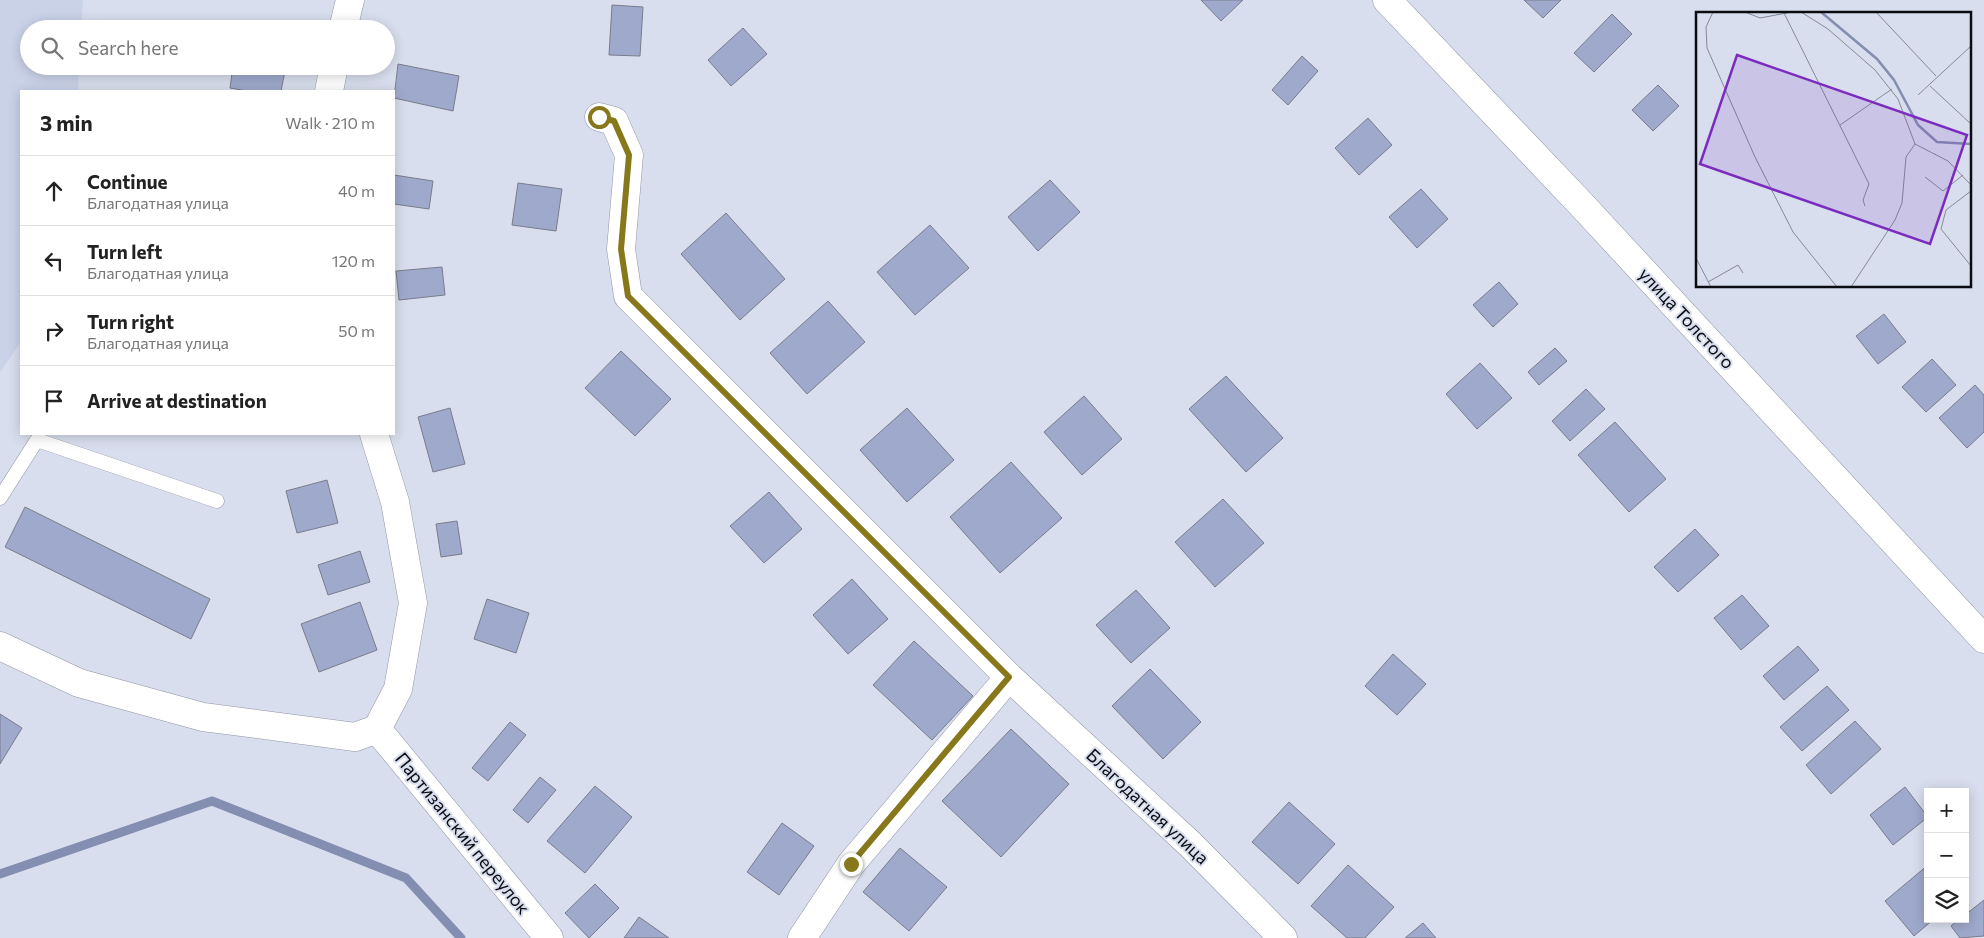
<!DOCTYPE html>
<meta charset="utf-8">
<style>
body{margin:0;font-family:Commissioner,sans-serif;background:#f2f2f2;color:#222}
.controls{position:absolute;right:15px;bottom:15px;display:grid;overflow:hidden;border-radius:0px;box-shadow:0 2px 12px #0003}
.controls button{width:45px;height:45px;display:grid;place-items:center;padding:0;border:0;border-bottom:1px solid #e0e0e0;background:#fff;color:#222;font:25px sans-serif}
.stop{position:absolute;width:15px;height:15px;margin:-11px;border:4px solid #87781c;border-radius:50%;background:#fff}
.stop.end{background:#87781c;border-color:#fff;box-shadow:0 1px 5px #0008}
.list{margin:0;padding:0;list-style:none}
h2{display:flex;justify-content:space-between;align-items:center;height:65px;margin:0;padding:0 20px;font-size:21px}
h2 small{font-size:16px;font-weight:400;color:#767676}
.list li{display:grid;grid-template-columns:32px 1fr auto;gap:15px;align-items:center;box-sizing:border-box;height:70px;padding:0 20px;border-top:1px solid #e0e0e0}
.list b{display:block;font-size:19px;white-space:nowrap}
.list p{margin:0;font-size:16px;white-space:nowrap;color:#767676}
.list em{font-size:16px;font-style:normal;color:#767676}
.icon{flex:none;width:28px;height:28px;fill:none;stroke:currentColor;stroke-width:2;stroke-linecap:round;stroke-linejoin:round}
.map{position:relative;flex:none;width:1984px;height:938px;overflow:hidden}
.search{position:absolute;background:#fff;box-shadow:0 2px 12px #0003;left:20px;top:20px;width:375px;height:55px;display:flex;align-items:center;gap:12px;box-sizing:border-box;padding:0 18px;border-radius:28px;color:#767676;font-size:19px}
.panel{position:absolute;background:#fff;box-shadow:0 2px 12px #0003;left:20px;top:90px;width:375px;height:345px;border-radius:0px}
.map>svg:first-child{display:block}
.built{fill:#cad2e8}
.lines{fill:none;stroke-linecap:round;stroke-linejoin:round}
.stream{stroke:#838eb0;stroke-width:9}
.building{fill:#9ea9cc;stroke:#797d8b}
.lane-casing{stroke:#9195a4;stroke-width:15}
.street-casing{stroke:#9195a4;stroke-width:29}
.secondary-casing{stroke:#9195a4;stroke-width:29}
.lane{stroke:#fff;stroke-width:14}
.street{stroke:#fff;stroke-width:28}
.secondary{stroke:#fff;stroke-width:28}
.route{stroke:#87781c;stroke-width:6}
.labels{text-anchor:middle;dominant-baseline:central;stroke-width:4;stroke-linejoin:round;paint-order:stroke}
.street-label{font-size:18px;fill:#0a0c11;stroke:#d9deee}
.inset-river{fill:none;stroke:#838eb0;stroke-width:2.5}
.inset-road{fill:none;stroke:#868a96;stroke-width:1}
.view{fill:#7b2cbf;fill-opacity:0.15;stroke:#7b2cbf;stroke-width:2.5}
.inset-edge{fill:none;stroke:#0a0c11;stroke-width:2.5}
</style>
<div class="map">
<svg width="1984" height="938" viewBox="0 0 1984 938">
<rect width="100%" height="100%" fill="#d9deee"/>
<path class="built" d="M0,0h83l-2,29h-52v37h50l-1,25h-57v251l-21,30z"/>
<g class="lines">
<path class="stream" d="M0,874l212,-73 194,77 55,60"/>
</g>
<path class="building" d="M1201,0h42l-22,21z
M1524,0h37l-18,18z
M612,5l31,2 -3,49 -31,-1z
M1612,14l20,20 -38,38 -20,-19z
M743,28l24,26 -36,32 -23,-26z
M1302,56l16,15 -30,34 -16,-15z
M398,64l61,12 -6,35 -59,-13z
M233,66h53l-5,25h-34l-17,-3z
M1658,85l21,21 -26,25 -21,-21z
M1368,118l24,27 -33,30 -24,-27z
M394,175l39,6 -4,28 -35,-5z
M1050,180l30,32 -42,39 -30,-34z
M518,183l44,6 -6,42 -44,-6z
M1421,189l27,30 -31,29 -28,-31z
M726,213l59,66 -45,41 -59,-66z
M930,225l39,43 -54,47 -38,-43z
M442,267l3,28 -46,5 -3,-29z
M1499,282l19,22 -25,23 -20,-22z
M828,301l37,41 -58,52 -37,-41z
M1884,314l22,28 -28,22 -22,-28z
M1555,348l12,13 -28,24 -11,-13z
M621,351l50,48 -36,37 -50,-48z
M1932,359l24,26 -30,27 -24,-25z
M1480,363l32,35 -35,31 -31,-35z
M1226,376l57,62 -37,34 -57,-63z
M1975,385l9,10v37l-17,16 -28,-30z
M1586,389l19,20 -35,32 -18,-20z
M1084,396l38,43 -40,36 -38,-43z
M450,408l15,56 -32,8 -15,-55z
M907,408l47,52 -47,42 -47,-52z
M1615,422l51,57 -37,33 -51,-57z
M1011,462l51,56 -62,55 -50,-56z
M327,480l11,43 -41,10 -11,-42z
M769,492l33,37 -38,34 -34,-37z
M1223,499l41,44 -49,44 -40,-45z
M25,507l185,92 -19,40 -186,-92z
M457,521l5,33 -21,3 -5,-33z
M1695,529l24,26 -41,37 -24,-25z
M360,551l10,31 -42,13 -10,-30z
M852,579l36,40 -40,35 -35,-39z
M1136,590l34,38 -39,35 -35,-38z
M1742,595l27,31 -28,24 -27,-32z
M487,599l42,14 -13,40 -42,-14z
M360,602l17,48 -58,22 -18,-48z
M914,641l59,55 -41,44 -59,-55z
M1798,646l21,24 -35,30 -21,-24z
M1393,654l33,30 -29,31 -32,-29z
M1150,669l51,53 -38,37 -51,-53z
M1827,686l22,24 -47,41 -22,-24z
M0,714l22,14 -22,36z
M1855,721l26,28 -50,45 -25,-29z
M510,722l16,13 -38,46 -16,-13z
M1011,729l58,55 -68,73 -59,-56z
M540,777l16,13 -28,33 -15,-13z
M595,786l37,31 -47,56 -38,-32z
M1905,787l23,30 -35,28 -23,-30z
M1289,802l46,42 -37,40 -46,-42z
M782,823l32,23 -35,49 -32,-23z
M900,848l47,39 -38,44 -46,-39z
M1348,865l46,42 -29,31h-18l-36,-32z
M1928,865v54h6l-20,17 -29,-35z
M595,884l24,24 -30,30 -24,-25z
M1984,900v36l-24,2 -9,-12 8,-7h6v-4z
M639,917l30,21h-45z
M1423,923l13,15h-31z"/>
<g class="lines">
<defs>
<path id="lane" d="M0,498l37,-58 180,61"/>
<path id="street" d="M343,29l7,-29
M329,91l5,-25
M599,117l15,4 15,34 -8,94 7,47 381,381 181,167 93,94
M0,646l79,37 124,34 152,20 22,-8 21,-40 15,-86 -18,-101 -21,-68
M377,729l172,209
M802,938l49,-74 158,-187"/>
<path id="secondary" d="M1387,0l193,203 404,436"/>
</defs>
<use href="#lane" class="lane-casing"/>
<use href="#street" class="street-casing"/>
<use href="#secondary" class="secondary-casing"/>
<use href="#lane" class="lane"/>
<use href="#street" class="street"/>
<use href="#secondary" class="secondary"/>
</g>
<g class="lines">
<path class="route" d="M599,117l15,4 15,34 -8,94 7,47 381,381 -158,187"/>
</g>
<g class="labels">
<g class="street-label">
<text transform="translate(1687 318) rotate(47)">улица Толстого</text>
<text transform="translate(1148 806) rotate(43)">Благодатная улица</text>
<text transform="translate(463 833) rotate(51)">Партизанский переулок</text>
</g>
</g>
<g transform="translate(1696 12)">
<rect width="275" height="275" fill="#d9deee"/>
<path class="inset-river" d="M125,0l56,47 17,21 24,45 19,17 34,2"/>
<path class="inset-road" d="M17,0l-7,15 1,21 48,109 38,75 44,55M49,0l15,6 32,-6M105,0l27,17 47,41 23,29 17,45M180,0l60,64M88,1l85,171 -6,16 2,6M234,74l41,38M222,83l53,-49M144,113l52,-36M229,165l18,14 20,-16M275,179l-25,19 -5,19 30,37M0,246l15,29M12,270l30,-17 5,8M155,275l44,-67 7,-17 4,-46 9,-13 33,17 23,24"/>
<path class="view" d="M41,43l230,80 -37,109 -230,-80z"/>
<rect width="275" height="275" class="inset-edge"/>
</g>
</svg>
<div class="controls">
<button>+</button>
<button>−</button>
<button><svg class="icon" aria-label="layers" viewBox="0 0 24 24"><path d="M12 4l9 5-9 5-9-5zM3 14l9 5 9-5"/></svg></button>
</div>
<div class="stop" style="left:599px;top:117px"></div>
<div class="stop end" style="left:851px;top:864px"></div>
<div class="search"><svg class="icon" aria-label="search" viewBox="0 0 24 24"><circle cx="10" cy="10" r="6"/><path d="M15 15l6 6"/></svg>Search here</div>
<section class="panel">
<h2>3 min<small>Walk · 210 m</small></h2>
<ul class="list">
<li><svg class="icon" aria-label="ahead" viewBox="0 0 24 24"><path d="M12 20V5M6 11l6-6 6 6"/></svg><div><b>Continue</b><p>Благодатная улица</p></div><em>40 m</em></li>
<li><svg class="icon" aria-label="left" viewBox="0 0 24 24"><path d="M17 20v-9H6M10 6l-5 5 5 5"/></svg><div><b>Turn left</b><p>Благодатная улица</p></div><em>120 m</em></li>
<li><svg class="icon" aria-label="right" viewBox="0 0 24 24"><path d="M7 20v-9h11M14 6l5 5-5 5"/></svg><div><b>Turn right</b><p>Благодатная улица</p></div><em>50 m</em></li>
<li><svg class="icon" aria-label="arrive" viewBox="0 0 24 24"><path d="M6 21V4h12l-3 4 3 4H6"/></svg><div><b>Arrive at destination</b></div></li>
</ul>
</section>
</div>
